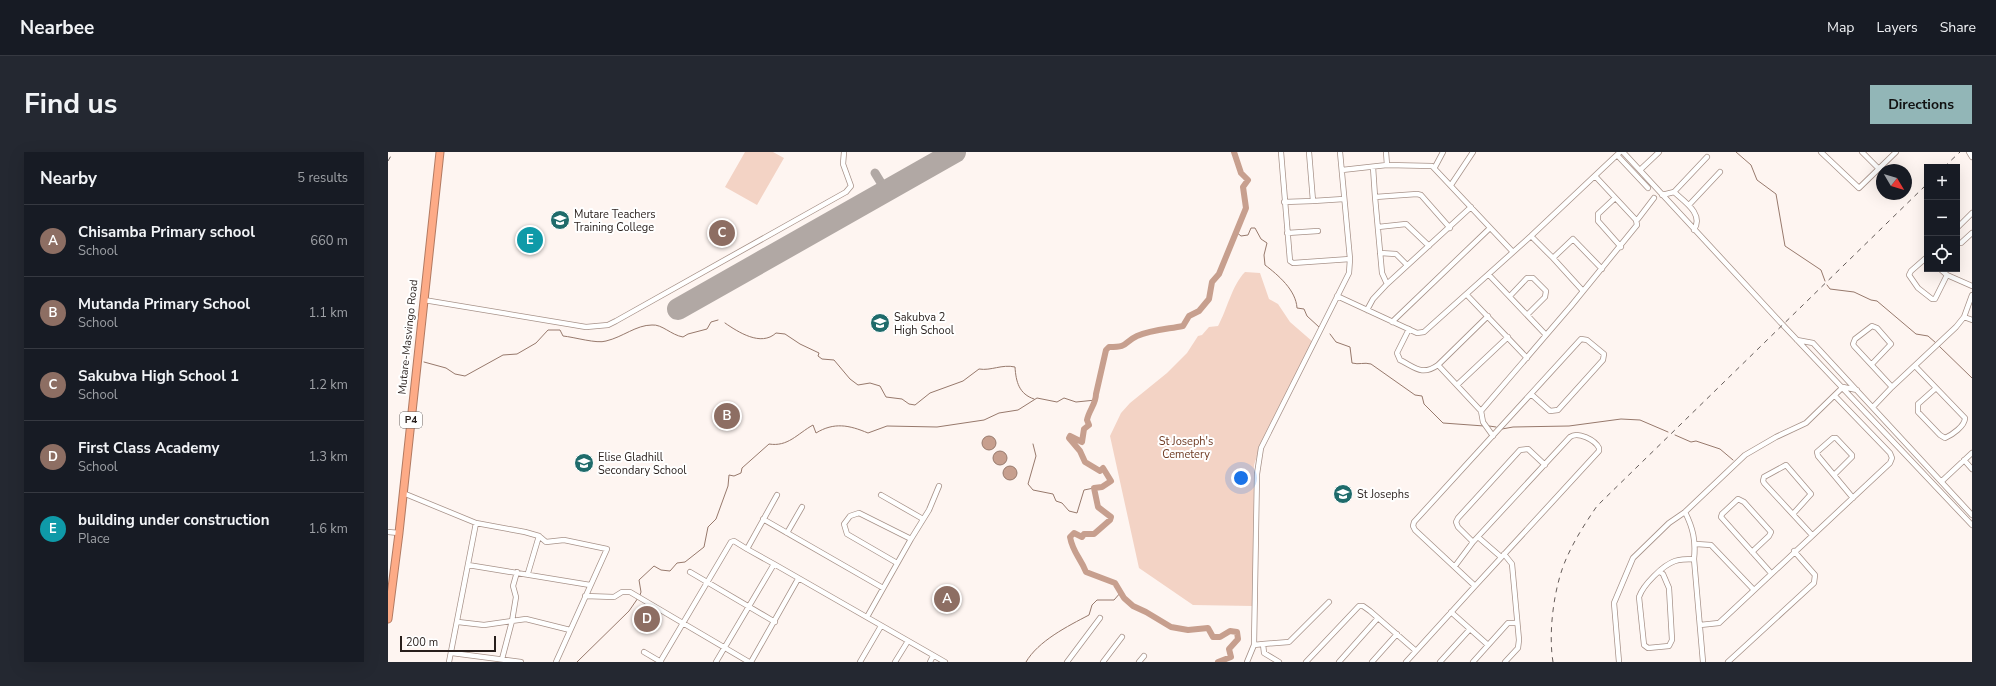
<!DOCTYPE html>
<meta charset="utf-8">
<style>
body{margin:0;font-family:"Nunito Sans",sans-serif;background:#242831;color:#f1f3f6}
.controls{position:absolute;right:12px;top:12px;display:grid;overflow:hidden;border-radius:0px;box-shadow:0 4px 16px #0002}
.controls button{width:36px;height:36px;display:grid;place-items:center;padding:0;border:0;border-bottom:1px solid #363941;background:#171b24;color:#f1f3f6;font:20px sans-serif}
.compass{position:absolute;left:1488px;top:12px;width:36px;height:36px;border-radius:50%;background:#171b24;box-shadow:0 4px 16px #0002;rotate:128deg}
.scale{position:absolute;left:12px;bottom:10px;width:96px;box-sizing:border-box;padding-left:4px;border:2px solid #281f1c;border-top:0;font-size:11px;line-height:14px;white-space:nowrap;color:#281f1c;-webkit-text-stroke:3px #fff;paint-order:stroke}
.you{position:absolute;left:853px;top:326px;width:14px;height:14px;margin:-10px;border:3px solid #fff;border-radius:50%;background:#1a73e8;box-shadow:0 0 0 6px #1a73e833}
.badge{display:grid;place-items:center;width:26px;height:26px;border-radius:50%;background:#92b6b7;color:#fff;font-size:13px;font-weight:700}
.pin{position:absolute;translate:-50% -50%;border:2px solid #fff;box-shadow:0 1px 4px #0006}
.list{margin:0;padding:0;list-style:none}
h2{display:flex;justify-content:space-between;align-items:center;height:52px;margin:0;padding:0 16px;font-size:17px}
h2 small{font-size:13px;font-weight:400;color:#9ea1a6}
.list li{display:grid;grid-template-columns:26px 1fr auto;gap:12px;align-items:center;box-sizing:border-box;height:72px;padding:0 16px;border-top:1px solid #363941}
.list b{display:block;font-size:15px;white-space:nowrap}
.list p{margin:0;font-size:13px;white-space:nowrap;color:#9ea1a6}
.list em{font-size:13px;font-style:normal;color:#9ea1a6}
.icon{flex:none;width:22px;height:22px;fill:none;stroke:currentColor;stroke-width:2;stroke-linecap:round;stroke-linejoin:round}
.map{position:relative;flex:none;width:1584px;height:510px;overflow:hidden;border-radius:0px}
header{display:flex;align-items:center;gap:24px;box-sizing:border-box;height:56px;padding:0 20px;background:#171b24;border-bottom:1px solid #363941}
header strong{font-size:19px}
nav{display:flex;gap:22px;margin-inline-start:auto;font-size:14px}
.intro{display:flex;align-items:center;justify-content:space-between;box-sizing:border-box;height:96px;padding:0 24px}
h1{margin:0;font-size:28px}
.button{padding:10px 18px;border-radius:0px;background:#92b6b7;color:#111;font-size:14px;font-weight:700}
main{display:flex;gap:24px;padding:0 24px}
aside{flex:1;background:#171b24;border-radius:0px;box-shadow:0 4px 16px #0002}
.map>svg:first-child{display:block}
.green{fill:#f3d3c5}
.water{fill:#c79f8e;stroke:#97796c}
.lines{fill:none;stroke-linecap:round;stroke-linejoin:round}
.stream{stroke:#97796c;stroke-width:1}
.river{stroke:#c79f8e;stroke-width:6}
.taxiway{stroke:#b1a8a4;stroke-width:9}
.runway{stroke:#b1a8a4;stroke-width:22}
.minor-casing{stroke:#a79289;stroke-width:6}
.highway-casing{stroke:#b27a62;stroke-width:9}
.minor{stroke:#fff;stroke-width:4.5}
.highway{stroke:#fdab87;stroke-width:7}
.rail{stroke:#645b58;stroke-width:1;stroke-dasharray:5 5;stroke-linecap:butt}
.labels{text-anchor:middle;dominant-baseline:central;stroke-width:4;stroke-linejoin:round;paint-order:stroke}
.shield{fill:#fff;stroke:#686260;stroke-width:1}
.shield-label{font-size:10px;font-weight:bold;fill:#281f1c}
.poi-label{font-size:11px;fill:#281f1c;stroke:#fff;text-anchor:start}
.street-label{font-size:11px;fill:#281f1c;stroke:#fff}
.park-label{font-size:11px;fill:#6f3a22;stroke:#fff}
</style>
<header>
<strong>Nearbee</strong>
<nav><a>Map</a><a>Layers</a><a>Share</a></nav>
</header>
<div class="intro"><h1>Find us</h1><a class="button">Directions</a></div>
<main>
<aside>
<h2>Nearby<small>5 results</small></h2>
<ul class="list">
<li><span class="badge" style="background:#8d6e63">A</span><div><b>Chisamba Primary school</b><p>School</p></div><em>660 m</em></li>
<li><span class="badge" style="background:#8d6e63">B</span><div><b>Mutanda Primary School</b><p>School</p></div><em>1.1 km</em></li>
<li><span class="badge" style="background:#8d6e63">C</span><div><b>Sakubva High School 1</b><p>School</p></div><em>1.2 km</em></li>
<li><span class="badge" style="background:#8d6e63">D</span><div><b>First Class Academy</b><p>School</p></div><em>1.3 km</em></li>
<li><span class="badge" style="background:#0f9aa8">E</span><div><b>building under construction</b><p>Place</p></div><em>1.6 km</em></li>
</ul>
</aside>
<div class="map">
<svg width="1584" height="510" viewBox="0 0 1584 510">
<rect width="100%" height="100%" fill="#fef5f1"/>
<path class="green" d="M357,0h28l11,6 -27,47 -32,-18z
M857,120l15,1 9,26 9,5 12,18 23,20 -55,111 -4,12 -1,141 -60,-1 -54,-37 -29,-132 11,-23 9,-10 37,-30 20,-20 11,-17 4,-1 7,-8 9,-1c9,-16 14,-41 27,-54z"/>
<path class="water" d="M594 291a7 7 0 1 1 14 0a7 7 0 1 1-14 0Z
M605 306a7 7 0 1 1 14 0a7 7 0 1 1-14 0Z
M615 321a7 7 0 1 1 14 0a7 7 0 1 1-14 0Z"/>
<g class="lines">
<path class="stream" d="M1348,0l15,13 6,15 19,14 9,52 36,24 4,11
M848,80l5,4 7,-1 3,-7h4l6,11 6,4 -3,12 1,10c13,10 31,25 32,43l7,1 3,7 12,11
M1439,133l3,4 24,3 17,8 6,1 39,33 12,2 8,7
M337,171c13,9 36,24 51,10l9,1 15,10 19,9 -1,3 4,3 12,1 16,19 8,6 12,-2 10,3 6,11 16,2 7,5 6,1 15,-12 33,-12 16,-12c12,2 23,-5 36,-2 1,15 4,27 19,32
M942,182l6,8 14,5 2,16c7,2 12,-1 19,1l44,31 7,1 2,8 19,19 41,3
M1550,193l34,33
M36,210l22,6 9,6 10,2 38,-21 14,-1 19,-11 12,-13h12l3,6c11,1 34,8 43,5 17,-4 30,-16 46,-16 10,-1 19,10 31,12l5,-3 19,-5 4,-7 7,-2
M1101,274l7,1
M1114,277l11,-2 56,-1 52,-7 19,1 28,12
M1287,283l16,7 5,-1 24,8 13,11
M645,292l3,12 -8,28 5,6 20,4 3,7 6,2 7,8 8,2 7,-23 10,-2
M252,443l1,-3 -2,-12 15,-14 7,4 9,1 7,-8 8,-1 19,-15 4,-20 8,-8 12,-33 1,-11 5,1 7,-3 1,-5 27,-24c19,3 28,-10 44,-19l3,8c18,-11 33,-8 52,0l19,-7 50,1 47,-7 15,-7 19,-3 19,-12 20,4 7,-4 12,4 20,-2
M189,510l52,-51 9,-13
M638,510c12,-21 42,-36 63,-47l3,-10 5,-5h17l7,-8"/>
<path class="river" d="M830,510l13,-5 -2,-8 9,-10 -1,-7 -7,-1 -10,6h-7l-5,-9 -20,2 -17,-3 -25,-15 -13,-6 -9,-8 -9,-15 -29,-11c-6,-15 -13,-19 -16,-35l4,-4 8,4 2,-3h10l16,-14 1,-3 -13,-10 -4,-19 8,-1 9,-6 -8,-13 -3,3 -15,-9 -5,-11 -11,-13 1,-2 12,6 2,-13 5,-4 -2,-5c2,-10 9,-16 9,-26l10,-44 3,-3c21,0 13,-4 28,-11 14,-6 31,-7 46,-10l6,-10 10,-5 10,-12 3,-17 7,-8 27,-66 -3,-21 5,-7 -7,-7 -7,-21"/>
<path class="taxiway" d="M487,21l11,18"/>
<path class="runway" d="M290,157l277,-157"/>
<defs>
<path id="minor" d="M893,0l9,109 3,2 57,-4
M921,0l4,49 31,-2
M998,0l1,13
M1235,0l159,172 190,201
M1433,0l38,36 37,-36
M1474,0l17,17
M1581,0l3,5
M1229,3l31,33
M985,15l2,30
M1047,15l8,-15
M954,18l45,-5 45,1 81,86
M1252,18l19,-18
M1063,33l22,-33
M1286,40l33,-35
M1274,43l12,-3c11,10 30,22 20,38
M1227,46l-17,16v7l23,26
M896,50l29,-1
M1301,53l31,-33
M1250,67l16,-21
M990,75l28,-3 23,22
M1569,76l15,-15
M899,81l31,-2
M1143,84l22,22
M1569,91h4l11,-10
M992,101l16,1 11,11
M1539,105l-16,14 -2,4 9,13 14,11h3l12,-24 25,11
M1552,117l7,6
M1101,123l57,60
M999,132l-5,-11 -7,-76 42,-3 4,1 29,33
M1195,139l-30,-33 20,-19 29,30
M1079,143l60,63
M949,144l80,37 7,-1 107,-96 89,-84
M1122,144l17,-18h6l13,13 -1,6 -18,18
M36,148l162,27 22,-2 8,-4 230,-129 5,-6 -8,-22 1,-12
M979,158l6,-11 14,-15 84,-77
M1576,165l8,3
M1004,170l98,-94
M1021,177l-12,24 3,7c16,8 22,16 38,5l50,-49
M1409,188l16,3 159,172
M1484,212l19,-20 -14,-16 -5,-2 -17,13 -2,5 1,2 38,41
M1050,213l43,46 2,11 10,14
M1527,214l50,52c0,8 -13,17 -20,20l-5,-3 -22,-23v-8l18,-16
M1069,233l51,-48
M1485,255l19,-20 64,-60 8,-10 8,-22
M1093,259l90,-105 66,-81 -1,-5 -41,-44
M1576,308l8,9
M1446,323l18,-18v-2l-16,-17h-3l-16,14 1,4 35,42
M1554,329l30,-28
M15,341l73,30 49,9 14,4 7,6 18,-2 43,9 -51,113
M493,343l42,24
M1297,360c8,16 11,29 9,47l9,103
M1405,362l18,-20 -25,-29 -22,12 -1,4 1,2 48,52
M375,367l120,69
M0,380l11,1
M399,381l15,-26
M1090,385l23,20
M1085,390l-15,-15 -2,-5 2,-4 62,-68 8,-1 17,16
M1308,392l15,1 42,44
M1364,400l17,-16 2,-4 -27,-30 -6,-3 -16,15 -1,3 50,56
M1116,402l8,10 7,76 -1,8 -13,14
M509,411l-50,-29 -3,-10 6,-8 9,-3 52,26
M386,412l-27,-15 30,-54
M80,413l122,20
M1067,414l18,-24 97,-105c8,-6 25,3 29,11v3l-124,135
M302,420l85,50
M1272,420l3,2 6,14 3,52 -3,6 -21,2 -4,-3 -5,-48c4,-12 24,-32 36,-36 6,-2 13,-2 19,-2
M140,421l11,-37
M197,444l29,1 8,-5h8l119,70
M1063,460l37,33
M479,465l44,-78 18,-29 10,-24
M70,470l26,3 42,-6 44,11
M1312,473l19,-2 171,-160 2,-5 -2,-5 -55,-57
M875,492l26,-2 40,-40
M866,493l9,-1 1,9 15,9
M256,500l17,10
M64,501l69,9
M114,507l10,-38 4,-24 -3,-11 4,-14
M61,510l27,-139
M272,510l71,-120 3,-1 13,8
M328,510l58,-98 171,98
M363,510l47,-83
M472,510l21,-36
M507,510l13,-21
M542,510l3,-6
M679,510l33,-44
M715,510l19,-25
M751,510l5,-6
M859,510l7,-17 3,-171 4,-26 88,-175 1,-14 -10,-107
M918,510l53,-56h4l7,5 46,40
M951,510l39,-44
M984,510l25,-28
M1018,510l69,-76 -60,-56 -2,-4 1,-4 167,-183 6,1 17,14 -1,6 -45,50 -8,1 -19,-17
M1052,510l30,-33
M1085,510l35,-39h9
M1231,510l-5,-59 19,-45 36,-35 16,-11 60,-57 31,-18 30,-14 37,-36 14,3
M1340,510l86,-79 1,-8 -21,-24"/>
<path id="highway" d="M0,467l11,-86 41,-381"/>
</defs>
<use href="#minor" class="minor-casing"/>
<use href="#highway" class="highway-casing"/>
<use href="#minor" class="minor"/>
<use href="#highway" class="highway"/>
<path class="rail" d="M0,9l4,-7
M1556,15l16,-15
M1165,510c-5,-30 1,-77 14,-105 8,-18 19,-35 30,-51l330,-322"/>
</g>
<defs>
<symbol id="university-disc" viewBox="-11 -11 22 22"><circle r="9.5" fill="#1f6b6b" stroke="#fff"/><path d="M0-5L7-2L0 1L-7-2ZM-4 1L0 2.5L4 1V4Q0 6-4 4Z" fill="#fff"/></symbol>
<symbol id="school-disc" viewBox="-11 -11 22 22"><circle r="9.5" fill="#1f6b6b" stroke="#fff"/><path d="M0-5L7-2L0 1L-7-2ZM-4 1L0 2.5L4 1V4Q0 6-4 4Z" fill="#fff"/></symbol>
</defs>
<g fill-rule="evenodd">
<use href="#university-disc" x="161" y="57" width="22" height="22"/>
<use href="#school-disc" x="481" y="160" width="22" height="22"/>
<use href="#school-disc" x="185" y="300" width="22" height="22"/>
<use href="#university-disc" x="944" y="331" width="22" height="22"/>
</g>
<g class="labels">
<rect class="shield" x="12" y="260" width="22" height="16" rx="3"/>
<g class="shield-label">
<text x="23" y="268">P4</text>
</g>
<g class="poi-label">
<text x="186" y="62">Mutare Teachers<tspan x="186" dy="13">Training College</tspan></text>
<text x="506" y="165">Sakubva 2<tspan x="506" dy="13">High School</tspan></text>
<text x="210" y="305">Elise Gladhill<tspan x="210" dy="13">Secondary School</tspan></text>
<text x="969" y="342">St Josephs</text>
</g>
<g class="street-label">
<text transform="translate(20 185) rotate(-84)">Mutare-Masvingo Road</text>
</g>
<g class="park-label">
<text x="798" y="289">St Joseph's<tspan x="798" dy="13">Cemetery</tspan></text>
</g>
</g>
</svg>
<div class="controls">
<button>+</button>
<button>−</button>
<button><svg class="icon" aria-label="locate" viewBox="0 0 24 24"><circle cx="12" cy="12" r="6"/><path d="M12 2v4M12 18v4M2 12h4M18 12h4"/></svg></button>
</div>
<svg class="compass" viewBox="-18 -18 36 36"><path d="M0-13l5 13h-10z" fill="#e53935"/><path d="M0 13l5-13h-10z" fill="#9ea1a6"/></svg>
<div class="scale">200 m</div>
<div class="you"></div>
<div class="pin badge" style="left:559px;top:447px;background:#8d6e63">A</div>
<div class="pin badge" style="left:339px;top:264px;background:#8d6e63">B</div>
<div class="pin badge" style="left:334px;top:81px;background:#8d6e63">C</div>
<div class="pin badge" style="left:259px;top:467px;background:#8d6e63">D</div>
<div class="pin badge" style="left:142px;top:88px;background:#0f9aa8">E</div>
</div>
</main>
